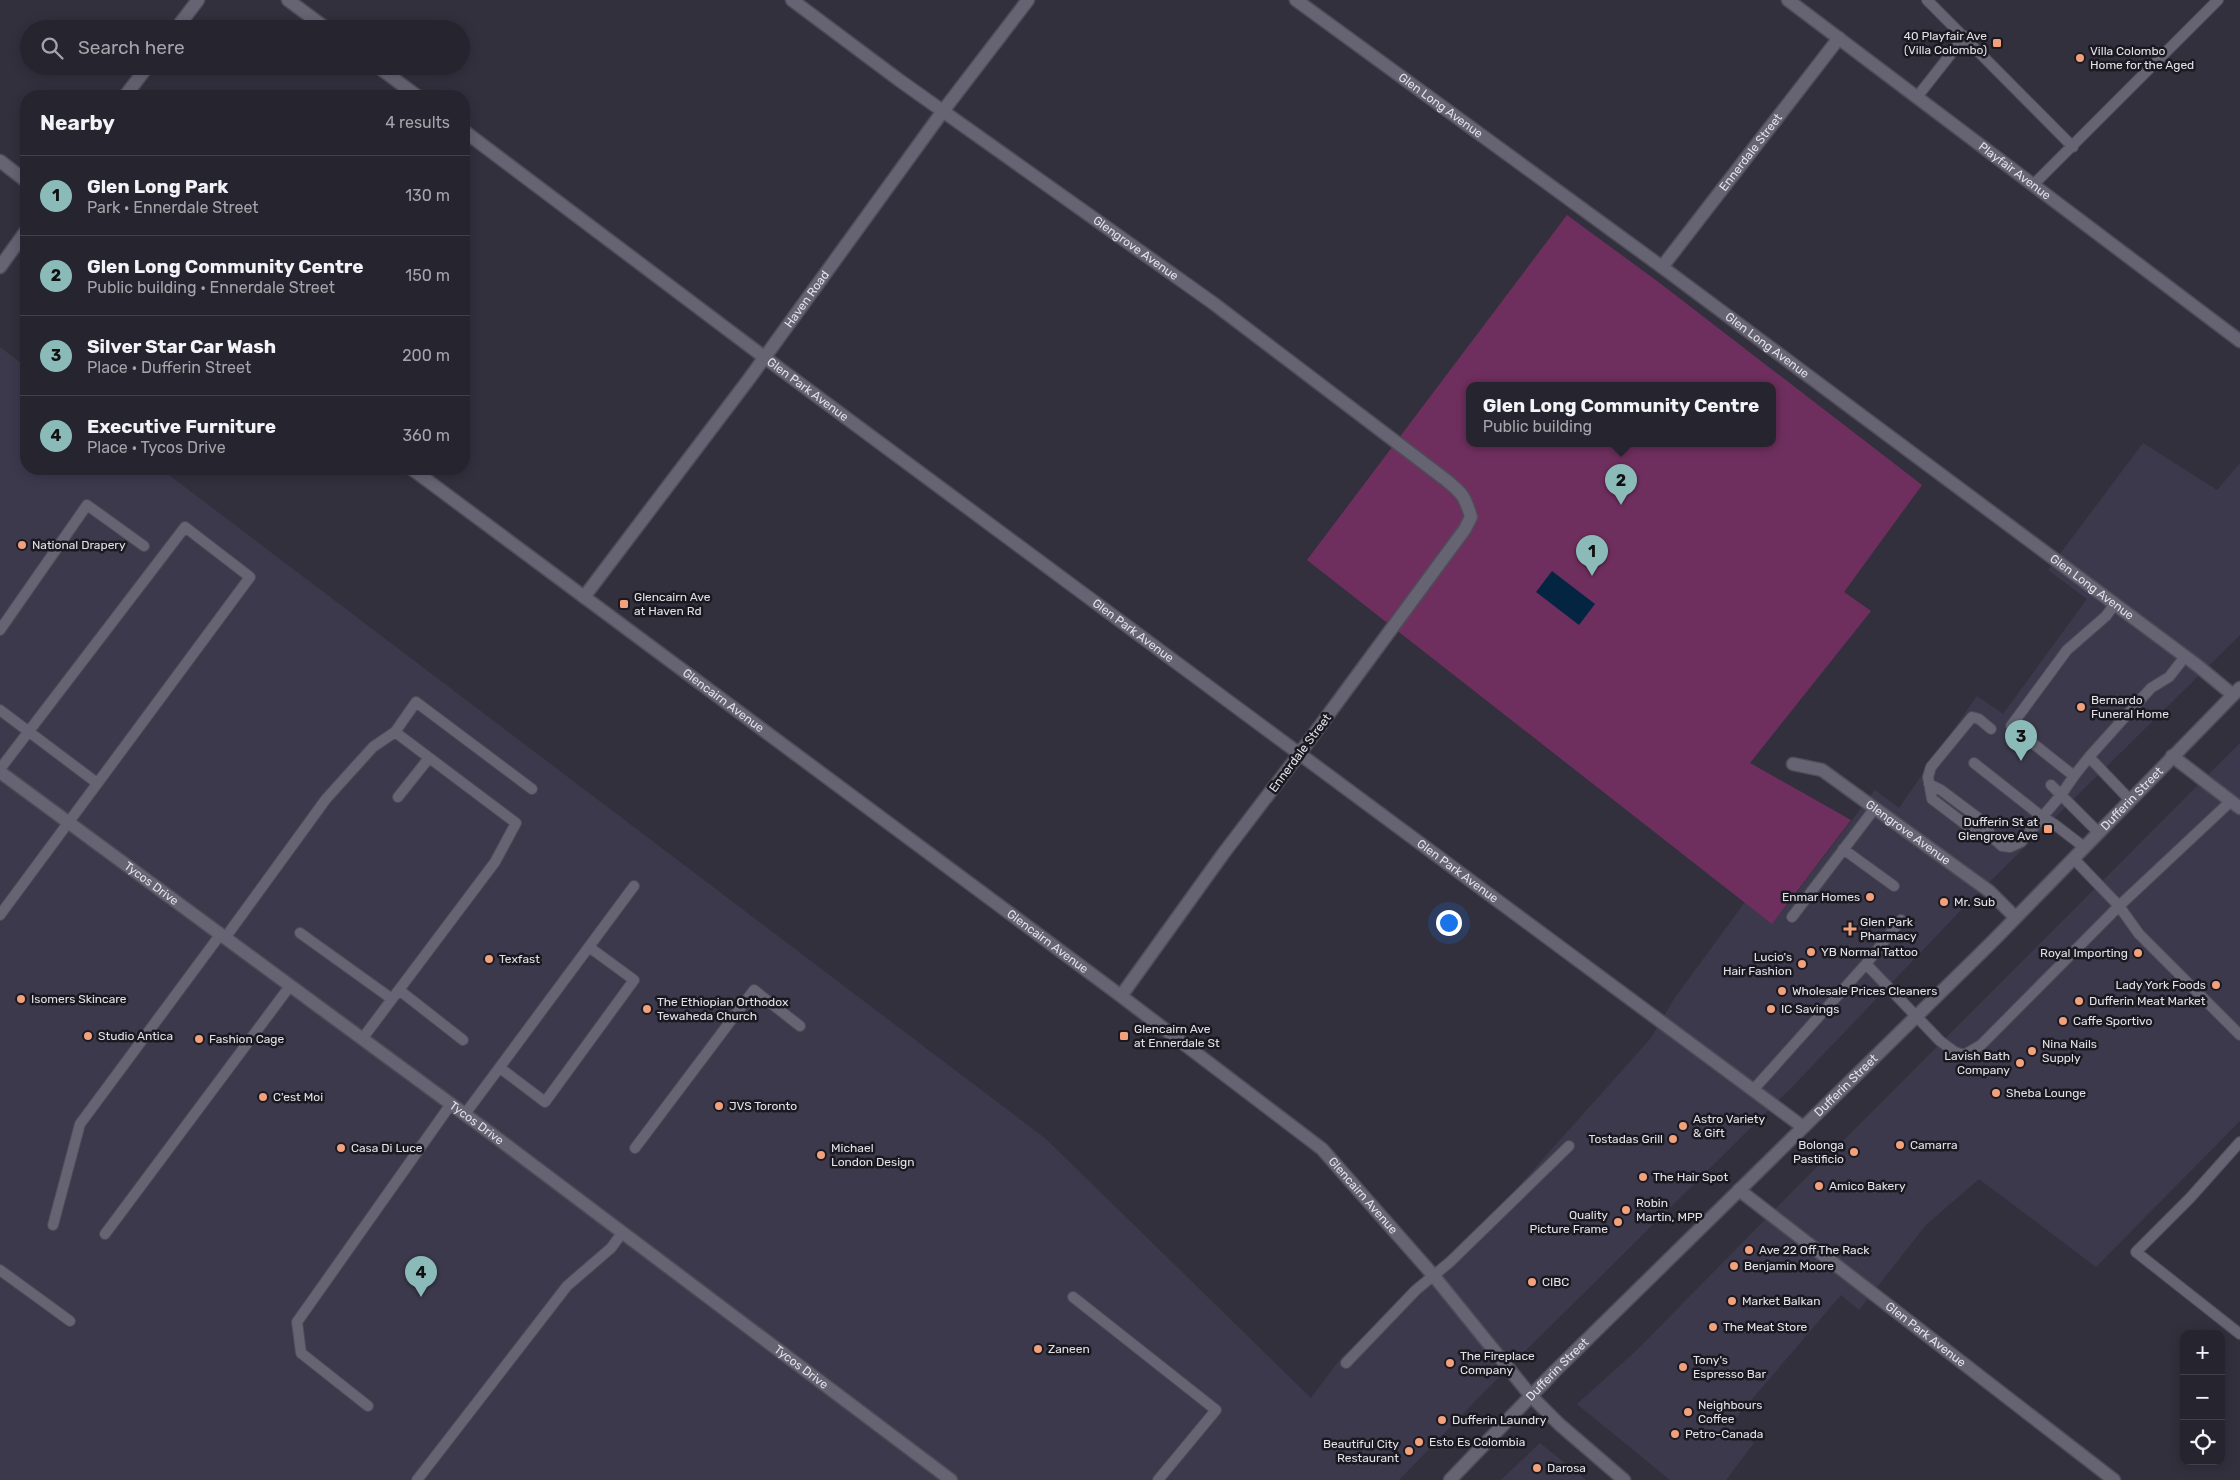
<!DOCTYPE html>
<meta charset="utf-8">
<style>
body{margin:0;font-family:Rubik,sans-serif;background:#2e2c36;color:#f1f3f6}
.controls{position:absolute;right:15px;bottom:15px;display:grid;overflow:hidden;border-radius:10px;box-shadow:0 2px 12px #0003}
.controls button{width:45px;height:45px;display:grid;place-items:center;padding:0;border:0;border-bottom:1px solid #42414a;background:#26242e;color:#f1f3f6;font:25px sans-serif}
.you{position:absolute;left:1448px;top:922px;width:18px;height:18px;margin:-12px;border:4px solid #fff;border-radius:50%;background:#1a73e8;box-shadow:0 0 0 8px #1a73e833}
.badge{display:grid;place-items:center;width:32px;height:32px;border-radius:50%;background:#8bbbb9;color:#111;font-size:16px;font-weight:700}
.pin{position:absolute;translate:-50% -41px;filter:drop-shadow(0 1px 2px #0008)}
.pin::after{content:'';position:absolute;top:26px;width:18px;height:15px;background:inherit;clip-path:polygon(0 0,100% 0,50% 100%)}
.popup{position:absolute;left:1466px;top:382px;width:310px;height:65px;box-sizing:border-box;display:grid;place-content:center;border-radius:10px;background:#26242e;filter:drop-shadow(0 1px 4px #0005);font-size:16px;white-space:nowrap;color:#a4a4aa}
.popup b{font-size:19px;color:#f1f3f6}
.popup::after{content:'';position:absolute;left:50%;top:100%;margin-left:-10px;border:10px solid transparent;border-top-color:#26242e}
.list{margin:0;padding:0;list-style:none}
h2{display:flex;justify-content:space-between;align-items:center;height:65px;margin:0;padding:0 20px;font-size:21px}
h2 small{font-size:16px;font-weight:400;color:#a4a4aa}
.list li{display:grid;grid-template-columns:32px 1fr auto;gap:15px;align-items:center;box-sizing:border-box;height:80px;padding:0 20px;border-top:1px solid #42414a}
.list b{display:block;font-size:19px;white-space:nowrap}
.list p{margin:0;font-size:16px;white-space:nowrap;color:#a4a4aa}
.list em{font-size:16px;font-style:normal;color:#a4a4aa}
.icon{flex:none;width:28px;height:28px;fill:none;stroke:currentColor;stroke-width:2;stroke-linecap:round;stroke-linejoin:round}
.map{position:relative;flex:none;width:2240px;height:1480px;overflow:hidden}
.search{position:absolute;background:#26242e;box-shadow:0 2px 12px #0003;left:20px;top:20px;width:450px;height:55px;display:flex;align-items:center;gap:12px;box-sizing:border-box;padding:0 18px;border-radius:28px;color:#a4a4aa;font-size:19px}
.panel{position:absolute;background:#26242e;box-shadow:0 2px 12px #0003;left:20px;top:90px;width:450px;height:385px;border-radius:20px}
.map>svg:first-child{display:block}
.built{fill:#3d394d}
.green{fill:#6f2f5e;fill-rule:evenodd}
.water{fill:#032542}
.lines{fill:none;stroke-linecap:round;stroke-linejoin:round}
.lane-casing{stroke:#4f4c58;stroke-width:12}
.street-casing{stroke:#4f4c58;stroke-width:15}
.secondary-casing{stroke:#4f4c58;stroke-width:15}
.lane{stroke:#666373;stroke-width:10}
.street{stroke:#666373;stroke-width:12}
.secondary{stroke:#666373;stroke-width:12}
.poi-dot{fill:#f1a17c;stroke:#1a1920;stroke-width:2}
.labels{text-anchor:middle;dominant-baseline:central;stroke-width:5;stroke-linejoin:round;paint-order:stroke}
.poi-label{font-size:12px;fill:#e2e0e9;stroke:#1a1920;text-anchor:start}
.street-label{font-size:12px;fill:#e2e0e9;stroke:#1a1920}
</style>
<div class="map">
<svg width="2240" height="1480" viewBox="0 0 2240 1480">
<rect width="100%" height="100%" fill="#33303e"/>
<path class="built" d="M0,347l26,20v102h135l885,670 265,259 30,-40 67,-65 77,-69 166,-186 23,-39 71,-97 28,21 102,-133 24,18 78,-112 26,18 84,-115 -39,-29 95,-127 74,47 23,-27v172l-278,274 -168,176 -308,305 -87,90h-1399z
M2240,743v378l-144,146 -117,-88 -53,46 -67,85 -18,-15 -111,130 24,18 -28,37h-56l-93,-76 60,-54 157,-160z
M1540,1443l46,37h-85z"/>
<path class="green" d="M1567,215l94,69 261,201 -78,107 27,19 -121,152 101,57 -79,104 -465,-364zM1470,386h302v58h-302z"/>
<path class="water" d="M1552,571l43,33 -16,21 -43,-33z"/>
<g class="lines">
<defs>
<path id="lane" d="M1927,0l146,147
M1917,97l48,-61
M2033,185l185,-185
M2114,605l-8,11 -39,34 -56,76 63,50 15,-19 41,43
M0,630l87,-125 57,41
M0,710l97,73
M1991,729l-12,-10 -7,-2 -41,50 -3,10 4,22 46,35 13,2
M2089,757l62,-69 18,-11 15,-19
M1974,763l67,53 13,8 30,23
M0,769l185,-242 65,50 -250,338
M1929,784l12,6 44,33 6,13 11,10 8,1 11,-5 40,-47 13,-19
M2051,785l47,47
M398,797l31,-39
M1843,849l51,37
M2073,858l46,48 20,28 101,101
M1792,917l83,-109
M1901,920l-35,44 74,77 15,11 9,3 17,-10 138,-139 112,-105
M300,933l92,66
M225,938l101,-139 47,-52 22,-15
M399,990l64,50
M362,1039l133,-177 21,-39 -121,-91 21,-30 116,87
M500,1068l45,34 89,-122 -45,-33
M1753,1090l113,-126
M465,1114l169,-228
M2240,1142l-50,56 -54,54 104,82
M635,1148l119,-158 46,36
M53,1225l27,-101 140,-189
M105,1234l185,-248
M0,1270l70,51
M1073,1297l143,113 -58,70
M1346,1363l70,-73 34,-28 119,-116
M368,1406l-67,-53 -4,-31 154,-218
M417,1480l150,-194 44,-38 11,-15"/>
<g id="street">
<path d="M288,0l39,29"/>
<path id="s1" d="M792,0l107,80 314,223 233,177c16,13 19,16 25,37l-6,12 -165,224 -77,101 -102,142"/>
<path id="s2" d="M1296,0l366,267 536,399 35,29"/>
<path id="s3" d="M1788,0l452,341"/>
<path d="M176,29l22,-29"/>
<path d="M377,66l40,30"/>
<path d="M125,96l23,-30"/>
<path id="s4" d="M464,131l300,226 1039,770"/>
<path d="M0,267l26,-36"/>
<path id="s5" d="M1662,267l177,-229"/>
<path id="s6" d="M584,597l165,-218 194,-268 85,-111"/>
<path d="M2172,756l68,52"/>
<path id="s7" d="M1793,764l29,6 167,121 26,26"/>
<path id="s8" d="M0,772l493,363 458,345"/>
<path id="s9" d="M1739,1190l375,290"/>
</g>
<g id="secondary">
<path d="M0,161l26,20"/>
<path id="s10" d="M412,469l709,527 201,153 111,126 98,121 28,28 65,56"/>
<path id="s11" d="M1450,1480l105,-109 437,-429 248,-254"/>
</g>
</defs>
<use href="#lane" class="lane-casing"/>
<use href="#street" class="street-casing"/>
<use href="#secondary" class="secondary-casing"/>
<use href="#lane" class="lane"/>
<use href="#street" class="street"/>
<use href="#secondary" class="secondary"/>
</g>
<g class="poi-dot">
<rect x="1992" y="38" width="10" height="10" rx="2.5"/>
<circle cx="2080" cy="58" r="5"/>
<circle cx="22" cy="545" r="5"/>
<rect x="619" y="599" width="10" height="10" rx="2.5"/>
<circle cx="2081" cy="707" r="5"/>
<rect x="2043" y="824" width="10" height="10" rx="2.5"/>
<circle cx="1870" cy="897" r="5"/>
<circle cx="1944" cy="902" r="5"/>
<path d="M1847.5 921.5h5v5h5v5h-5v5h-5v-5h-5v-5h5z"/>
<circle cx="1811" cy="952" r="5"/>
<circle cx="2138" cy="953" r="5"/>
<circle cx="489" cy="959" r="5"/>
<circle cx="1802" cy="964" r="5"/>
<circle cx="2216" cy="985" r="5"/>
<circle cx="1782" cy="991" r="5"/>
<circle cx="21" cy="999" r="5"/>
<circle cx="2079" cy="1001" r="5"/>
<circle cx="647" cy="1009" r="5"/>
<circle cx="1771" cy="1009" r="5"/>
<circle cx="2063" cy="1021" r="5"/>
<circle cx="88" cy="1036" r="5"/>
<rect x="1119" y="1031" width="10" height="10" rx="2.5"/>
<circle cx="199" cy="1039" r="5"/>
<circle cx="2032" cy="1051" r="5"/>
<circle cx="2020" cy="1063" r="5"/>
<circle cx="1996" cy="1093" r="5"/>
<circle cx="263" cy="1097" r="5"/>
<circle cx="719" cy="1106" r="5"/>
<circle cx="1683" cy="1126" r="5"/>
<circle cx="1673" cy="1139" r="5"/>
<circle cx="1900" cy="1145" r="5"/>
<circle cx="341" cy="1148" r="5"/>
<circle cx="1854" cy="1152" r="5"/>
<circle cx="821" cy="1155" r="5"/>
<circle cx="1643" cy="1177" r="5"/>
<circle cx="1819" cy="1186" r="5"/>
<circle cx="1626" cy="1210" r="5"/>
<circle cx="1618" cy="1222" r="5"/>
<circle cx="1749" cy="1250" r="5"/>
<circle cx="1734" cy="1266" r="5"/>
<circle cx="1532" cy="1282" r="5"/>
<circle cx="1732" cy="1301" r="5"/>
<circle cx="1713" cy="1327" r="5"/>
<circle cx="1038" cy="1349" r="5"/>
<circle cx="1450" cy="1363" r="5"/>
<circle cx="1683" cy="1367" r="5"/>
<circle cx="1688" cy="1412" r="5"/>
<circle cx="1442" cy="1420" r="5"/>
<circle cx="1675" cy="1434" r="5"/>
<circle cx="1419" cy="1442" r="5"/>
<circle cx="1409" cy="1451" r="5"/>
<circle cx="1537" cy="1468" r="5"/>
</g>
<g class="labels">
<g class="poi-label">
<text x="1987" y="36" text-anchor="end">40 Playfair Ave<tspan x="1987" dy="14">(Villa Colombo)</tspan></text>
<text x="2090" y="51">Villa Colombo<tspan x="2090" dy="14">Home for the Aged</tspan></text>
<text x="32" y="545">National Drapery</text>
<text x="634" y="597">Glencairn Ave<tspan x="634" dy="14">at Haven Rd</tspan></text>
<text x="2091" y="700">Bernardo<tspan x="2091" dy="14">Funeral Home</tspan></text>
<text x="2038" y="822" text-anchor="end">Dufferin St at<tspan x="2038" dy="14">Glengrove Ave</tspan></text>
<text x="1860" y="897" text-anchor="end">Enmar Homes</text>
<text x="1954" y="902">Mr. Sub</text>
<text x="1860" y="922">Glen Park<tspan x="1860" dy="14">Pharmacy</tspan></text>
<text x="1821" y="952">YB Normal Tattoo</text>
<text x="2128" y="953" text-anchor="end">Royal Importing</text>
<text x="1792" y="957" text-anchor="end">Lucio's<tspan x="1792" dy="14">Hair Fashion</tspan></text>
<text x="499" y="959">Texfast</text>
<text x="2206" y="985" text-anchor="end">Lady York Foods</text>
<text x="1792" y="991">Wholesale Prices Cleaners</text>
<text x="31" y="999">Isomers Skincare</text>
<text x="2089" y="1001">Dufferin Meat Market</text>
<text x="657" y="1002">The Ethiopian Orthodox<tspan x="657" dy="14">Tewaheda Church</tspan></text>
<text x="1781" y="1009">IC Savings</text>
<text x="2073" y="1021">Caffe Sportivo</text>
<text x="1134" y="1029">Glencairn Ave<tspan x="1134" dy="14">at Ennerdale St</tspan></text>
<text x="98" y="1036">Studio Antica</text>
<text x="209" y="1039">Fashion Cage</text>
<text x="2042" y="1044">Nina Nails<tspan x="2042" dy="14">Supply</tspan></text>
<text x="2010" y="1056" text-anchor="end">Lavish Bath<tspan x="2010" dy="14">Company</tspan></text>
<text x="2006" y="1093">Sheba Lounge</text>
<text x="273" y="1097">C'est Moi</text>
<text x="729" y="1106">JVS Toronto</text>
<text x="1693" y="1119">Astro Variety<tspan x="1693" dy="14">&amp; Gift</tspan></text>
<text x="1663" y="1139" text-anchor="end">Tostadas Grill</text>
<text x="1844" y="1145" text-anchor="end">Bolonga<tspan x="1844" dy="14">Pastificio</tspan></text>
<text x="1910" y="1145">Camarra</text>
<text x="351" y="1148">Casa Di Luce</text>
<text x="831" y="1148">Michael<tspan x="831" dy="14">London Design</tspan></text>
<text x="1653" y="1177">The Hair Spot</text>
<text x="1829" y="1186">Amico Bakery</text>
<text x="1636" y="1203">Robin<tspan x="1636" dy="14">Martin, MPP</tspan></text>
<text x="1608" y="1215" text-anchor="end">Quality<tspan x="1608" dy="14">Picture Frame</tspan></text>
<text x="1759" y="1250">Ave 22 Off The Rack</text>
<text x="1744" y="1266">Benjamin Moore</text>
<text x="1542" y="1282">CIBC</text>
<text x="1742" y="1301">Market Balkan</text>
<text x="1723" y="1327">The Meat Store</text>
<text x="1048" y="1349">Zaneen</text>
<text x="1460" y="1356">The Fireplace<tspan x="1460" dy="14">Company</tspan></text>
<text x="1693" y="1360">Tony's<tspan x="1693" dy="14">Espresso Bar</tspan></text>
<text x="1698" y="1405">Neighbours<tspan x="1698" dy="14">Coffee</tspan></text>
<text x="1452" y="1420">Dufferin Laundry</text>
<text x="1685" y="1434">Petro-Canada</text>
<text x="1429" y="1442">Esto Es Colombia</text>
<text x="1399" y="1444" text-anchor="end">Beautiful City<tspan x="1399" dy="14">Restaurant</tspan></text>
<text x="1547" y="1468">Darosa</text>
</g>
<g class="street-label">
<text stroke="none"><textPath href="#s2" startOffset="179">Glen Long Avenue</textPath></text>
<text stroke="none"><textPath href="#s5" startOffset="145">Ennerdale Street</textPath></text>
<text stroke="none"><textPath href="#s3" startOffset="284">Playfair Avenue</textPath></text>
<text stroke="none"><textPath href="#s1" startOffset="424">Glengrove Avenue</textPath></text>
<text stroke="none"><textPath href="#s6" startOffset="372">Haven Road</textPath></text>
<text stroke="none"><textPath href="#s2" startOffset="584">Glen Long Avenue</textPath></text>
<text stroke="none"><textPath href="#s4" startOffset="430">Glen Park Avenue</textPath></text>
<text stroke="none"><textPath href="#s2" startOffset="989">Glen Long Avenue</textPath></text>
<text stroke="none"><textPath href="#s4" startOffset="835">Glen Park Avenue</textPath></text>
<text stroke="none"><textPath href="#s10" startOffset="388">Glencairn Avenue</textPath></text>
<text transform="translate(1300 753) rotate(-53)">Ennerdale Street</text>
<text stroke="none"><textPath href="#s11" startOffset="964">Dufferin Street</textPath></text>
<text stroke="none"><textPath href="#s7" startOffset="136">Glengrove Avenue</textPath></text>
<text stroke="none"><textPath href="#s4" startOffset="1239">Glen Park Avenue</textPath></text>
<text stroke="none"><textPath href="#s8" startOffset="188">Tycos Drive</textPath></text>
<text stroke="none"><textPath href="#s10" startOffset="792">Glencairn Avenue</textPath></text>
<text stroke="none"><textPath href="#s11" startOffset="559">Dufferin Street</textPath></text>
<text stroke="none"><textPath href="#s8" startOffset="592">Tycos Drive</textPath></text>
<text stroke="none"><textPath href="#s10" startOffset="1198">Glencairn Avenue</textPath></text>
<text stroke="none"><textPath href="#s9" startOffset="236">Glen Park Avenue</textPath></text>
<text stroke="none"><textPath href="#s8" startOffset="998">Tycos Drive</textPath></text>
<text stroke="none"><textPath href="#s11" startOffset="154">Dufferin Street</textPath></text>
</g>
</g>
</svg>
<div class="controls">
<button>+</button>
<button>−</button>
<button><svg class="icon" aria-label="locate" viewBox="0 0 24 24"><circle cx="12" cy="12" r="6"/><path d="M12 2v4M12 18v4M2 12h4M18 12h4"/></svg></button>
</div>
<div class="you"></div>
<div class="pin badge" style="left:1592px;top:576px">1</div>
<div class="pin badge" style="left:1621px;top:505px">2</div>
<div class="popup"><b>Glen Long Community Centre</b>Public building</div>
<div class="pin badge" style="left:2021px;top:761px">3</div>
<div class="pin badge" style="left:421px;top:1297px">4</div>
<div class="search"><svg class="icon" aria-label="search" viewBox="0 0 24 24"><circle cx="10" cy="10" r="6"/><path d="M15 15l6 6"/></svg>Search here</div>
<section class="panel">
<h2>Nearby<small>4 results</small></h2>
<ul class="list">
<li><span class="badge">1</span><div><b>Glen Long Park</b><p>Park · Ennerdale Street</p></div><em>130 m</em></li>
<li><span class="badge">2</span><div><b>Glen Long Community Centre</b><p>Public building · Ennerdale Street</p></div><em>150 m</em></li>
<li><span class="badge">3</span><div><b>Silver Star Car Wash</b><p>Place · Dufferin Street</p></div><em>200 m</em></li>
<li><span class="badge">4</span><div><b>Executive Furniture</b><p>Place · Tycos Drive</p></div><em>360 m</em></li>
</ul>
</section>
</div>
